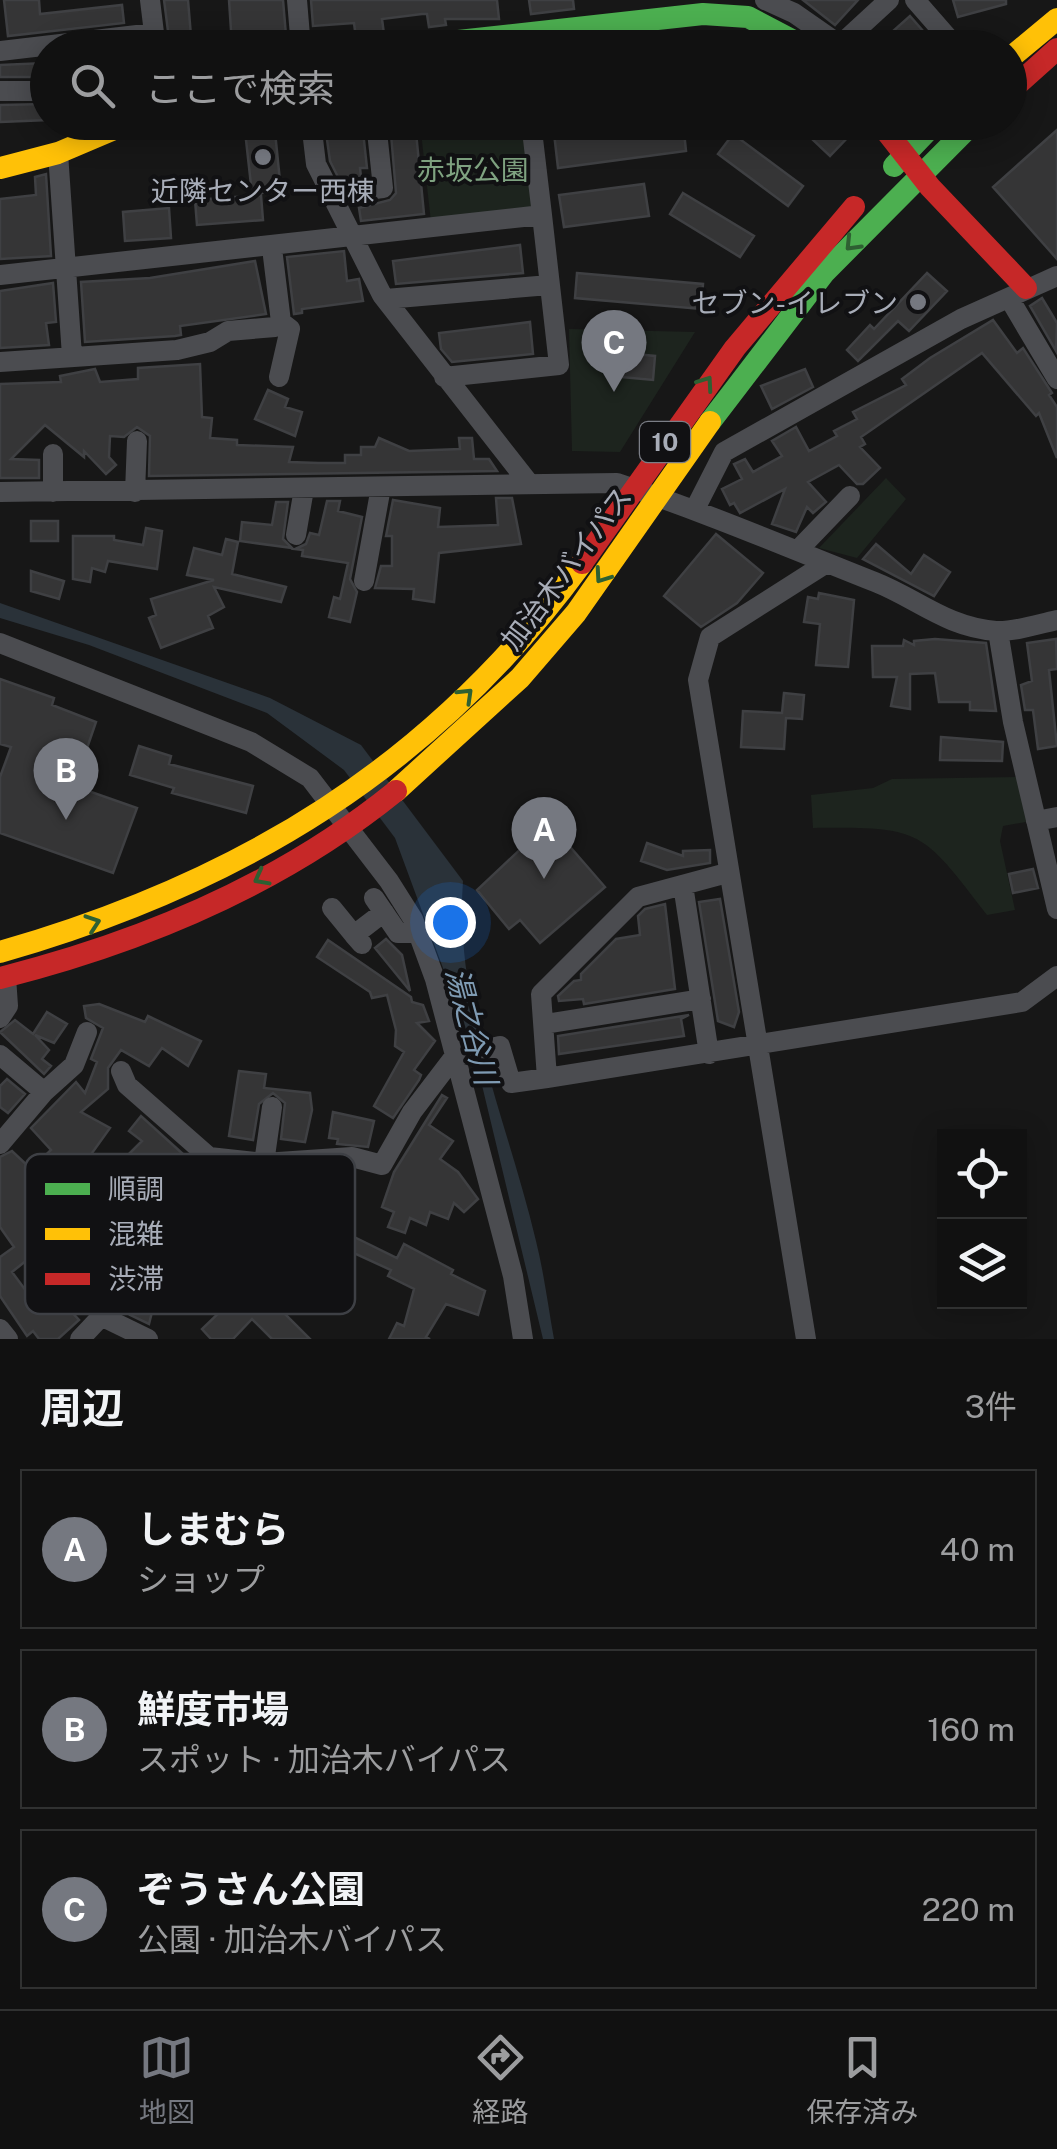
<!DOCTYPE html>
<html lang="ja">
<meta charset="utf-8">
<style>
body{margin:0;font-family:"Public Sans","Noto Sans JP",sans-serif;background:#1e1f1f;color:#f1f3f6}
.controls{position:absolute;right:30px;bottom:30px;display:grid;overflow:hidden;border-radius:0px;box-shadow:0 5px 25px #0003}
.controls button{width:90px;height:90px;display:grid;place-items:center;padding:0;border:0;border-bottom:2px solid #303131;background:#111;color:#f1f3f6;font:50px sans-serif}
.you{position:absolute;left:450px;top:922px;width:35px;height:35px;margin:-25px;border:8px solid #fff;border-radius:50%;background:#1a73e8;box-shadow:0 0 0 15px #1a73e833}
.badge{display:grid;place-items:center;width:65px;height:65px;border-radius:50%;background:#757880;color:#fff;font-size:32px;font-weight:700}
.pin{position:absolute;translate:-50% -82px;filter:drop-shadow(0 2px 5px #0008)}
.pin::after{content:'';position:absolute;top:52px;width:35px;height:30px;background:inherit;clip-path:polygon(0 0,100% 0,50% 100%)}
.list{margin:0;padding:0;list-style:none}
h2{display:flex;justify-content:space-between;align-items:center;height:130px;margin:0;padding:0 40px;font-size:42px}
h2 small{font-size:32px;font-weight:400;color:#9c9d9f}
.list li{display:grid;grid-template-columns:65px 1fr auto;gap:30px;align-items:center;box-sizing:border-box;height:160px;margin:0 20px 20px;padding:0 20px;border:2px solid #303131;border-radius:0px}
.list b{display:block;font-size:38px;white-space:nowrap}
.list p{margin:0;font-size:32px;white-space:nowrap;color:#9c9d9f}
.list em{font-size:32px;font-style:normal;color:#9c9d9f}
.icon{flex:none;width:55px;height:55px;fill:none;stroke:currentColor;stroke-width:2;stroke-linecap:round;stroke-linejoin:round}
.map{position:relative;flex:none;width:1057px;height:1339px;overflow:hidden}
.search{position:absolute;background:#111;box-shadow:0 5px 25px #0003;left:30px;right:30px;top:30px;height:110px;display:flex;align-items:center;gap:25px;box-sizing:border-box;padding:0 35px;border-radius:55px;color:#9c9d9f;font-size:38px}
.sheet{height:670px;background:#111}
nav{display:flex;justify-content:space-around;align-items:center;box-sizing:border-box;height:140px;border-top:2px solid #303131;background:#111;font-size:28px;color:#9c9d9f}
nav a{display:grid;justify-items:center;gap:5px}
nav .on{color:#757880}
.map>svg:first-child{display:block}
.green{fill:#1d241e}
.water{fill:#2a3239}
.building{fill:#353536;stroke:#3f4043;stroke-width:2.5}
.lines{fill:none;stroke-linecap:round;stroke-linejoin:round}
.street{stroke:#4b4c50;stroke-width:20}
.fast{stroke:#4caf50;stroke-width:22}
.slow{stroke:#ffc107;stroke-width:22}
.jam{stroke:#c62828;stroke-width:22}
.oneway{stroke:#2e6032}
.poi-dot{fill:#757880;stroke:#111113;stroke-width:4}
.labels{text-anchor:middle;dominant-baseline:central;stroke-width:8;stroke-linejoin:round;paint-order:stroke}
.shield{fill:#111113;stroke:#7b7e86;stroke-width:2.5}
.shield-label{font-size:25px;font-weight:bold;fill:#a8adb8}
.park-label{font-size:28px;fill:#7fa381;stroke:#111113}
.poi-label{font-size:28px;fill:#a8adb8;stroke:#111113}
.street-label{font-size:28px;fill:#a8adb8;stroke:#111113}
.water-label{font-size:30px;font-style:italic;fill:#7f9bb3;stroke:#111113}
.key{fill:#111113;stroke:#3e4045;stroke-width:2.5}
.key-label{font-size:28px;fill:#a8adb8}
</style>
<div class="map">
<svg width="1057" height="1339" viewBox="0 0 1057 1339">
<rect width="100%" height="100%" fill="#171717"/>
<path class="green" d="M420,123h105l9,81 -7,7 -96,11z
M569,329l126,3 -75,120 -48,-1z
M886,478l20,21 -49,59 -38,-10z
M1020,777l11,44 -28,5 -3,15 15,69 -28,5c-66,-86 -65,-88 -174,-87l-2,-33 62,-7 19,-9z"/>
<path class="water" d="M0,603l270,95 91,47 102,136c-9,125 45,241 73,360 8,32 12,65 18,98h-11l-69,-287 -79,-214 -51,-68 -77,-57 -178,-68 -89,-27z"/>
<path class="building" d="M4,0h35l1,14 82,-9 2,18 -116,13z
M164,0h24l4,48h-28l4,-17z
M229,0h54l4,47 -26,1v-6l-29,3z
M311,0h186l2,19h-54l1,6 -17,2 -2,-13h-5l-40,5 2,15 -28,4 -2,-15 -41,3z
M529,0h44l1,9 -43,5z
M803,0h55l-23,25z
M953,0h53v4l-48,13z
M910,16l28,32h-64z
M729,34l2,14h-41l-1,-9z
M45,63l1,14h-46v-12z
M47,104l1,16 -48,2v-17z
M244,122h30l7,69 -29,3z
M344,122h18l5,46h-7l1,9 -22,2 -9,-18 -5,-36z
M390,122h25l9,92 -63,7 -2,-13 31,-8 6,-7z
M633,122h50l3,29 -128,17 -4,-35z
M794,122h43l13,13 -20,21z
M1057,130v129l-64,-72z
M733,134l70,52 -15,20 -70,-52z
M46,174l5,82 -51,3v-60l36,-4 -1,-18z
M644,184l5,32 -85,11 -5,-32z
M683,193l71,43 -14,21 -70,-43z
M261,195l2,25 -66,5 -2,-25z
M169,208l2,30 -46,3 -2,-29z
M520,245l3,28 -127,11 -3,-23z
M344,251l3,30 12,-2 4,22 -61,8v4l-8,1 -7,-57z
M255,261l11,53 -86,12 1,9 -6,1 -90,6 -4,-60 69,-4z
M577,273l126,11 -2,25 -126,-11z
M927,273l20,18 -38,40 -11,-10 -40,40 -11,-11 23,-25 4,4z
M53,283l3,39 -10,1 3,22 -49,3v-57z
M1042,298l15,25 -1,28 -26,-45z
M993,320l24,33 6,-5 29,45 -3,2 8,12v51l-18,-45 -3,3 -54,-63 -121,84 4,7 -5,3 20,21 -17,16h-6l-18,-19 -31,17 18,20 -13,11 -6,-6 -11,25 -24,-8 13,-35 -45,24 -6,-10 -4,2 -8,-16 20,-10 -8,-15 11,-5 8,13 29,-16 -10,-15 24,-14 13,24 28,-15 -3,-5 23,-12 -4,-7 53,-27 -4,-6 28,-21z
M530,322l3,32 -81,8 -11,-13 -2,-16z
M613,352l42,4 -2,24 -42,-4z
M200,364l2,53 10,1 -2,20 27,2v5l56,2 -4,15 30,1h26v-8h16v-8h14l4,-9 30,13 51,-2 -1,-11h13l2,21h15l8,12 -348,5 1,-40 -13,-9 -13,10 -14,-1 -1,21 7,8 -10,9 -22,-23v6l-39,-32 -34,34 28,1v18h-39v-94l61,-2 -1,-6 35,-7 5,13 38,-3v-11z
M805,369l8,18 -41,22 -11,-23z
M268,390l20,9 -3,8 17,5 -7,24 -40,-17z
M496,498h16l9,46 -82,9 -5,49 -21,-3 1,-10 -39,-1 6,-22h11v-30h-6l7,-36 47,8 -2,19 60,-2z
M327,501h13l-2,10 24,6 -12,62 7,13 -7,30 -21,-5 5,-20 6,2 8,-36 -46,-7 1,-6 -8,-1 11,-5 4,-11 9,2z
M276,502h12l-5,37 9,9 -52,-7 2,-19 30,3z
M31,521h27v20h-27z
M146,528l16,3 -5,38 -49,-8 -3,11 -13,-4 -2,14 -17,-3v-43h41v4l29,5z
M716,534l47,39 -26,30 -36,24 -37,-31z
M226,539l12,3 -6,32 54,13 -5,15 -67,-15 10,20 -16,9 5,12 -52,20 -12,-30 7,-3 -5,-16 63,-19 -27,-5 7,-27 28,7z
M876,544l35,30 13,-19 26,17 -16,24 -71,-37z
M31,571l33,10 -5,18 -28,-8z
M819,593l35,7 -6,67 -32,-2 4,-41 -16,-2 4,-25 10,2z
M935,639l51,4 10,68 -26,-1v-8h-31l-4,-29 -25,1v35l-19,-3 6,-29h-24l-1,-31h31l1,-6 10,5v-4z
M1056,639l1,30 -8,1 8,76 -19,3 -5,-39h-8l-4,-25 11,-4 -5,-38z
M0,679l54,19 -2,7 44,17 -22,64 63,22 -24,65 -113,-40v-56l11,-30 -11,-3z
M784,693l20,2 -2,24 -16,-1 -2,31 -43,-2 2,-36 39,2z
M941,737l62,5 -1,19 -62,-1z
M139,746l32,10 -2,8 84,22 -7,27 -74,-20 2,-5 -44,-13z
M552,826l53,61 -65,56 -20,-23 -11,9 -32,-39 67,-63z
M647,843l36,13v-5l27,-1v13l-43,7 -26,-9z
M1033,869l5,19 -25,5 -4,-19z
M720,899l19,113 -5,15 -16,-6 -19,-119z
M665,904l10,85 -91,15 -1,-5 -24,2 -1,-5 16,-15 7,-1v-6l35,-35 24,-4 -2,-19 7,-7z
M386,939l16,16 8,36 -35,-43z
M328,940l83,57 1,5 11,3 6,16 -12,2 18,18 -21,29 7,5 -2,5 -26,38 -19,-12 30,-54 -9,-6 1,-16 -9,-35 -15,3 -2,-6 -53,-35z
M99,1004l46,18 3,-6 53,25 -13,25 -26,-18 -13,18 -28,-16 -13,18v21l-27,23 29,16 -18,25 20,18 30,-30 -13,-10 12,-15 43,39 -53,38 -9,43 -66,-65 -25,19 55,51 -25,19 -14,-16 -35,28 23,31 17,-12 27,29 -21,19h-19l-6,-8 -6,5 -27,-40v-39l14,-10 -14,-20v-70l12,-6 19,18 20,-19 -20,-22 45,-46 9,11 12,-31 -6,-3 12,-31 -17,-10 -2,-12z
M47,1012l20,12 -13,19 -19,-8 14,15 -7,9 9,7 -7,8 -44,-42 15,-12 18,14z
M689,1015l-8,4 3,17 -125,18 -1,-18z
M239,1071l27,3 -2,14 46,5 2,17 -7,32 -24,-3 4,-36 -12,-10 -14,11 -6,36 -24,-4z
M7,1079l18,15 -17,19 -8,-6v-21z
M442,1095l5,3 -18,27 24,16 -13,18 18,13 20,27 -14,13 -10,-9 -6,16 -18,-7 -4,13 -16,-7 -5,15 -17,-6 6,-15 -12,-5 12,-35z
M333,1112l41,9 -6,26 -31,-3 1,-5 -9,-1z
M342,1231l55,27 7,-14 49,26 -2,4 34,17 -7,24 -32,-11 -20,33 4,2h-41l8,-16 7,3 10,-37 -26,-13 3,-6 -57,-26z
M252,1281l58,58h-38l-20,-20 -19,20h-22l-9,-10z
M140,1294l16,2 -7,28 -19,-9z"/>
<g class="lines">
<path class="street" d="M297,0l4,48
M765,0l29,13 46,32 49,-45
M915,0l42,48
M0,51l154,-18 -4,-33
M0,91h45
M311,122l5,42 66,131 146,187
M58,153l14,203
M333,194l50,-6 -7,-66
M0,275l542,-60 -11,-93
M1009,298l48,81
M386,299l163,-14
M0,362l177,-12 33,-8 18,-11 47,-4 6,-5 -9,-74
M279,377l11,-48 -9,-7
M444,377l115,-12 -17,-150
M53,454v38
M0,492l617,-9c88,29 172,65 258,99 43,17 71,45 121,49 19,1 42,-7 61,-11
M135,492l2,-51
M696,507l28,-55 237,-133 96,-43
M296,535l8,-46
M799,549l51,-53
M364,581l17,-94
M998,631l15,91 44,187
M0,643l251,99 59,36 79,103 24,38 22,60 78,297 10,63
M1036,821l21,-4
M683,885l26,169
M374,898l24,35h21
M332,908l22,27
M362,944l-8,-9 30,-23
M0,1018l8,-12 -2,-29
M545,1024l156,-25
M0,1055l44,37 30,-27 13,-33
M121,1071l6,14 82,72
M547,1078l-6,-84 97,-97 89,-24
M0,1144l44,-52
M264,1163l8,-56
M103,1317l45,22
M0,1329l8,10
M80,1339l49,-52 11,-84 40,-31 29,-15 55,6 88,-6 30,8 30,-53 42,-55 46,-11 11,37 36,-5 475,-76 35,-26
M806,1339l-108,-659 12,-43 115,-73"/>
<path class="fast" d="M394,48l309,-34 45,3 59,31
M894,166l42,-44
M710,422l114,-149 150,-151"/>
<path class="slow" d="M1010,58l47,-39
M0,168l58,-15 73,-31
M396,791l124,-113 56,-65 134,-191
M0,952c241,-69 433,-185 582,-389"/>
<path class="jam" d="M1010,91l47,-42
M879,122l51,65 96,101
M582,563l153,-215 119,-141
M0,978c143,-36 280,-93 396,-187"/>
</g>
<defs><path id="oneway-chevron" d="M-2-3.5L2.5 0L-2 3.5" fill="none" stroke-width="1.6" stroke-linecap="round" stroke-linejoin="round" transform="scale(2.5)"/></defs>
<g class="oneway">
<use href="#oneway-chevron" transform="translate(852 244) rotate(134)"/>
<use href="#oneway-chevron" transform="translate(706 383) rotate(-55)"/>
<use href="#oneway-chevron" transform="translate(602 576) rotate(125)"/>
<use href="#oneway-chevron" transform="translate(466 695) rotate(-44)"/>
<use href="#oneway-chevron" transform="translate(261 878) rotate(152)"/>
<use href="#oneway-chevron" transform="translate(93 923) rotate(-19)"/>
</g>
<g class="poi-dot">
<circle cx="263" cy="157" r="10"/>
<circle cx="918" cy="302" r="10"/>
</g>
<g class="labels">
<rect class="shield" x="640" y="422" width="50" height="40" rx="8"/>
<g class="shield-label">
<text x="665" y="442">10</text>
</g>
<g class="park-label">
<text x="473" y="169">赤坂公園</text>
</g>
<g class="poi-label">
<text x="263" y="190">近隣センター西棟</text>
<text x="898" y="302" text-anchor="end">セブン-イレブン</text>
</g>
<g class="street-label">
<text transform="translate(566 568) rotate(-53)">加治木バイパス</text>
</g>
<g class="water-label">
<text transform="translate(472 1026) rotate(75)">湯之谷川</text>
</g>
</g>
<rect x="25" y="1154" width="330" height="160" rx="15" class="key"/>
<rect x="45" y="1183" width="45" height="12" fill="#4caf50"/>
<rect x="45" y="1228" width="45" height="12" fill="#ffc107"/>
<rect x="45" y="1273" width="45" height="12" fill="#c62828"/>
<g class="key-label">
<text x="108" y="1199">順調</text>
<text x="108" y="1244">混雑</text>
<text x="108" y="1289">渋滞</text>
</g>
</svg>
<div class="controls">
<button><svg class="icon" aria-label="locate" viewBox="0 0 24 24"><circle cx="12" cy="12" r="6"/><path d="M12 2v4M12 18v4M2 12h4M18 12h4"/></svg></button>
<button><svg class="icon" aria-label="layers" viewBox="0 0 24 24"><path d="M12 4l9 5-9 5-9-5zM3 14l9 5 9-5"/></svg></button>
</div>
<div class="you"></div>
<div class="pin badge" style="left:544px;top:879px">A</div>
<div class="pin badge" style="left:66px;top:820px">B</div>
<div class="pin badge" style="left:614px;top:392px">C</div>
<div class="search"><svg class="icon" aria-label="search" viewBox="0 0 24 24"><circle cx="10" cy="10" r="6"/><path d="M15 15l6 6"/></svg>ここで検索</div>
</div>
<section class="sheet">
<h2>周辺<small>3件</small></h2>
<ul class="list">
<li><span class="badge">A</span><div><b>しまむら</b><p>ショップ</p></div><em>40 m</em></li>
<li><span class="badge">B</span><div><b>鮮度市場</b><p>スポット · 加治木バイパス</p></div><em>160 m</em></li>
<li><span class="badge">C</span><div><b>ぞうさん公園</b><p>公園 · 加治木バイパス</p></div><em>220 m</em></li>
</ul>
</section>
<nav>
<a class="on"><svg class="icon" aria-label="map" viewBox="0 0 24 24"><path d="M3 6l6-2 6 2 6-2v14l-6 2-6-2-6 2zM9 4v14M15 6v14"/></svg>地図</a>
<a><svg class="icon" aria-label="directions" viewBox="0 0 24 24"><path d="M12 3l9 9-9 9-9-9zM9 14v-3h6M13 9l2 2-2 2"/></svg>経路</a>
<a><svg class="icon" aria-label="saved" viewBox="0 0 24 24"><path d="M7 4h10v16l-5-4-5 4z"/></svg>保存済み</a>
</nav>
